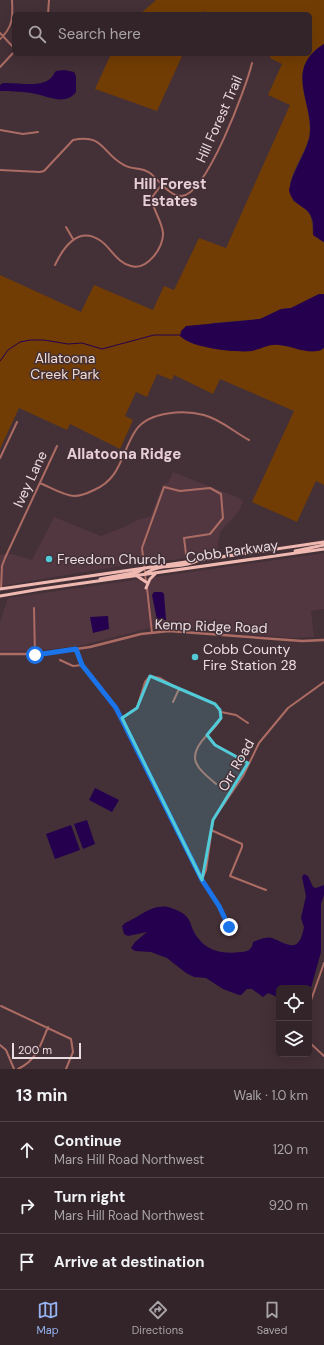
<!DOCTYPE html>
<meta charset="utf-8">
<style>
body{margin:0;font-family:"DM Sans",sans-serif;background:#3e3035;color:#f1f3f6}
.controls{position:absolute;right:12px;bottom:12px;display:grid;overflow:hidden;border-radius:6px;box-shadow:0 4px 16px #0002}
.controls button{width:36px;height:36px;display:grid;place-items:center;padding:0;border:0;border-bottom:1px solid #4e4146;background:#332429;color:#f1f3f6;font:20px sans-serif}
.scale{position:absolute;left:12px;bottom:10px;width:69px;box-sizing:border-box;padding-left:4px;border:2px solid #eadde1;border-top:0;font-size:11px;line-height:14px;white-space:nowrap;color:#eadde1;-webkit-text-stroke:3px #443037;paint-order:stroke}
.stop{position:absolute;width:12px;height:12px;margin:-9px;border:3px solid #1a73e8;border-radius:50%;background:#fff}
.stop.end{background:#1a73e8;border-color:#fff;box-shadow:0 1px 4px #0008}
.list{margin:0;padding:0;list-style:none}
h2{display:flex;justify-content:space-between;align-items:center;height:52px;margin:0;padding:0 16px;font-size:17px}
h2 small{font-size:13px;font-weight:400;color:#a9a4a8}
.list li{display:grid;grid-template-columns:26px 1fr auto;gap:12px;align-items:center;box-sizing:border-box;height:56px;padding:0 16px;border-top:1px solid #4e4146}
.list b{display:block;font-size:15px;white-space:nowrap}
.list p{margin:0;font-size:13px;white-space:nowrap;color:#a9a4a8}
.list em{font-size:13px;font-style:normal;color:#a9a4a8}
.icon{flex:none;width:22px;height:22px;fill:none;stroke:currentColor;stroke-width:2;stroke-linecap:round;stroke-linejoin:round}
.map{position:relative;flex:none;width:324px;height:1069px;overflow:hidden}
.search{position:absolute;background:#332429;box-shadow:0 4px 16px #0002;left:12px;right:12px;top:12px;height:44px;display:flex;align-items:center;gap:10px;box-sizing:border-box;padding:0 14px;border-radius:6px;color:#a9a4a8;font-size:15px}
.sheet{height:220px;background:#332429}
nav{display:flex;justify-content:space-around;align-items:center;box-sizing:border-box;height:56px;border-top:1px solid #4e4146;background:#332429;font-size:11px;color:#a9a4a8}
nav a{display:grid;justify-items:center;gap:2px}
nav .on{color:#95b2f1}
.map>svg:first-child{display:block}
.built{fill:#523740}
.green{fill:#723d04}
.water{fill:#25004e}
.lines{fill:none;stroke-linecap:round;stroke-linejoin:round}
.stream{stroke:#25004e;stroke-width:1}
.minor{stroke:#ad6c63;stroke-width:2}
.tertiary{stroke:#ad6c63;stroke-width:2.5}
.primary{stroke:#efb8b1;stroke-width:3}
.route{stroke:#1a73e8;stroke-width:5}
.marked{fill:#52cbd9;fill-opacity:0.2;stroke:#52cbd9;stroke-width:3;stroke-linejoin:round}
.poi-dot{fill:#52cbd9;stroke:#443037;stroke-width:1.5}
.labels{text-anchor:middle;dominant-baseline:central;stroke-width:3;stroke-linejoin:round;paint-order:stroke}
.street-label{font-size:14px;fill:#eadde1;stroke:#443037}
.park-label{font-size:14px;fill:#f1dbcc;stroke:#443037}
.poi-label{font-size:14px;fill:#eadde1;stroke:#443037;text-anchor:start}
.neighbourhood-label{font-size:15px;font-weight:bold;fill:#e9cfd7;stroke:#443037}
</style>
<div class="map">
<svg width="324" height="1069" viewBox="0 0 324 1069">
<rect width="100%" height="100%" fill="#443037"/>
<path class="built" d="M173,472l66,26 4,4 -4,9 -19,21 -3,18 4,4 -107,13 -114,19v-31l12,-1 20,6 22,-43 47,19 23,-9 13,-7 14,-4 12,-32 5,-1z
M324,553v56l-13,2 3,26 -25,1 -108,-11h-27l-75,19 -47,5h-32v-29l8,-24z"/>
<path class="green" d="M156,0h168v44c-42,25 -9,61 -15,93 -3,14 -19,37 -19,49 0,5 2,10 3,15 18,11 19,13 20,34l11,8v51h-5l-28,14 -10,1 -21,10 -48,4 -23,19 28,7 34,2 19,-6h9l41,6 4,-3v137l-8,-4 -19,41 -45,-20 42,-91 -74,-32 -7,15 -39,-19 -2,5 -15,-6 -10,23 -11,-5 -11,24 8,4 -13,29 -50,-25 -3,6 -48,-22 -19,41v-174l81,37 13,-27 59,25 11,-24 10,4 25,-52 27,10 64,-143 -22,-10 14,-31 -12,-6 1,-4h39v-40h-102l-5,-3 -2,3h-61z
M111,54h72l-26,57 -62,-22z"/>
<path class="water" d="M324,44v198l-11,-7c0,-5 1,-12 -1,-16 -3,-14 -20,-12 -23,-29 3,-18 15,-33 20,-51 8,-33 -28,-68 15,-95z
M64,70l10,2 2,4v16c-11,15 -30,3 -45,1 -4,-1 -27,-2 -31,-2v-6l3,-2c13,-1 36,5 47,-4 3,-2 3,-5 6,-8z
M319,294h5v54c-12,9 -31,-2 -45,-3 -10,-1 -18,4 -27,6 -16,2 -61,-3 -72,-15l1,-5 5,-5 74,-7 21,-10 10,-1z
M154,592h8l2,2 2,26h-9l-5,-25z
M108,616l1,13 -16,4 -3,-16z
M95,788l24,12 -7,12 -23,-12z
M87,820l8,24 -12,5 -9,-25z
M71,825l9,25 -25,9 -9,-25z
M304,874l4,2 5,11 3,1 8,-3v10l-3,9v48l-12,43v-7h-30v10l-11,-5 -5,4 -11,-8h-5l-6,6h-2l-16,-6 -17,-11 -12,-1 -8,-4 -19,-15 -16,-6 -16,-1 -4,-3 4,-6 12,-10 -19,4 -4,-2 -2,-8 3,-3c15,-6 29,-21 46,-15 24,8 16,16 27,30 10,14 27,16 42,14 7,0 12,-2 13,-10 4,-2 15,-6 19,-4 17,7 27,16 32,-11l-3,-9 5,-22 -4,-19z"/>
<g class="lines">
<path class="stream" d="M0,361l8,-11 12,-8 10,-2h14l24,4 14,-1 20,6 52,-14h26"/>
<path class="minor" d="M48,14l1,-14
M0,33l14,15
M0,39c13,-12 13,-22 12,-39
M0,67l14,-15
M0,130l23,4 15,-2
M0,170l40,2 4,-1 29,-31c31,-7 29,14 51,25 8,5 18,2 26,8 9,7 19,23 31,23 25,1 66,-111 71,-133
M66,227l7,12
M55,265c8,-17 23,-40 46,-24 10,7 16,22 30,25 16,5 33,-19 32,-33 -1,-11 -9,-22 -11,-32l1,-5 9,-12
M0,458l17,-36
M40,483c10,4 22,12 34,13 7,0 14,-3 20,-6 28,-12 27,-38 42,-60 13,-19 49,-20 68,-15 16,4 30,17 45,25
M146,582l-4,-34 22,-61 16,4 30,-3 11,6 2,24 -13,16 -26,4 2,16
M147,588l5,45
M1,589l1,-23 3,-8 52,-112
M34,608l1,47
M76,649l6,16 34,43 86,172 24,39 4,14
M60,660l13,6 9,-1
M173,702l6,-13
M221,712l15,3 12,8
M122,718l15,-10 8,-26 5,-6 10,2 17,10 38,16 5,6 1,8c-3,7 -9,12 -14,17 -22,23 -11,32 9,49
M207,735l8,10 33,18
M211,830l31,14v3l-12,29 36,14
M202,879l4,-9 7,-50 30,-44 16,-33 29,-35 36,-26
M1,1006l70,33 2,13 -7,17
M309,1006l15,-43
M309,1042l15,14
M0,1045l6,5 8,19
M18,1069c19,-9 22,-23 30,-42"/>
<path class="tertiary" d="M0,654h41l49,-7 51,-13 28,-3 133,10 22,-1"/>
<path class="primary" d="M295,551l29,-6
M146,573c14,-10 36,-4 51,-12
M137,576l9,6
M100,579l38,-7 5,-3
M146,588l4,-9 6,-6
M0,589l324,-47
M0,596l41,-7 283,-40"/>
</g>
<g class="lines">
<path class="route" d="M35,655l41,-6 6,16 34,43 86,172 17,26 10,21"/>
</g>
<path class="marked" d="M150,676l65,28 5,6 1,8 -14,17 8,10 33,18 -35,57 -11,60 -80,-162 15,-10z"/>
<g class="poi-dot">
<circle cx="49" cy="559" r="4"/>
<circle cx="195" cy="657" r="4"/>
</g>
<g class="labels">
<g class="street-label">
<text transform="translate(219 119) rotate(-66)">Hill Forest Trail</text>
<text transform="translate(30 479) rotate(-65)">Ivey Lane</text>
<text transform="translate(232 551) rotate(-8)">Cobb Parkway</text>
<text transform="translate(211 626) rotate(2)">Kemp Ridge Road</text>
<text transform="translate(236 765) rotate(-60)">Orr Road</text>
</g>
<g class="park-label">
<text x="65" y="358">Allatoona<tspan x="65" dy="16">Creek Park</tspan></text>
</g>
<g class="poi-label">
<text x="57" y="559">Freedom Church</text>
<text x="203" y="649">Cobb County<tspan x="203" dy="16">Fire Station 28</tspan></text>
</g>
<g class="neighbourhood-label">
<text x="170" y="184">Hill Forest<tspan x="170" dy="17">Estates</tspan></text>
<text x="124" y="454">Allatoona Ridge</text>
</g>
</g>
</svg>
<div class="controls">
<button><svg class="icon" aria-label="locate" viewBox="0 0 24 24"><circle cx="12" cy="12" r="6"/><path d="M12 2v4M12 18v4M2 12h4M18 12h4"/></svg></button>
<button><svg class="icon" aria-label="layers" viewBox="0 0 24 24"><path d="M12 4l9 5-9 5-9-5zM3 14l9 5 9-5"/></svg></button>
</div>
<div class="scale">200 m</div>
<div class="stop" style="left:35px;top:655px"></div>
<div class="stop end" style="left:229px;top:927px"></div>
<div class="search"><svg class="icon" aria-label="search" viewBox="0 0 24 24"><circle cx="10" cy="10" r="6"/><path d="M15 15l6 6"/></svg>Search here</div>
</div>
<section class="sheet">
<h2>13 min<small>Walk · 1.0 km</small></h2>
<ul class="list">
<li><svg class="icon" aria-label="ahead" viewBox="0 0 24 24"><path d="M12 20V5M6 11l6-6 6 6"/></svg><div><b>Continue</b><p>Mars Hill Road Northwest</p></div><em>120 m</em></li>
<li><svg class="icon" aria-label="right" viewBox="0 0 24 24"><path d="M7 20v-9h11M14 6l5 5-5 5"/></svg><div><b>Turn right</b><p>Mars Hill Road Northwest</p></div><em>920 m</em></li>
<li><svg class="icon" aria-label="arrive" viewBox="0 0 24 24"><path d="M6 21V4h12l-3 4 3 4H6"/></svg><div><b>Arrive at destination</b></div></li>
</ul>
</section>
<nav>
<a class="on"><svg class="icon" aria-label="map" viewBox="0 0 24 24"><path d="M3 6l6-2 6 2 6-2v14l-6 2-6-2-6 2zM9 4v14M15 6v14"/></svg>Map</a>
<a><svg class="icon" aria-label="directions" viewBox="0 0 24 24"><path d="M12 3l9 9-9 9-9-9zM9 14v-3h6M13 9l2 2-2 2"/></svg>Directions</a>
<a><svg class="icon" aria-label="saved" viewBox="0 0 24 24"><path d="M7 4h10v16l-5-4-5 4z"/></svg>Saved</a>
</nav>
